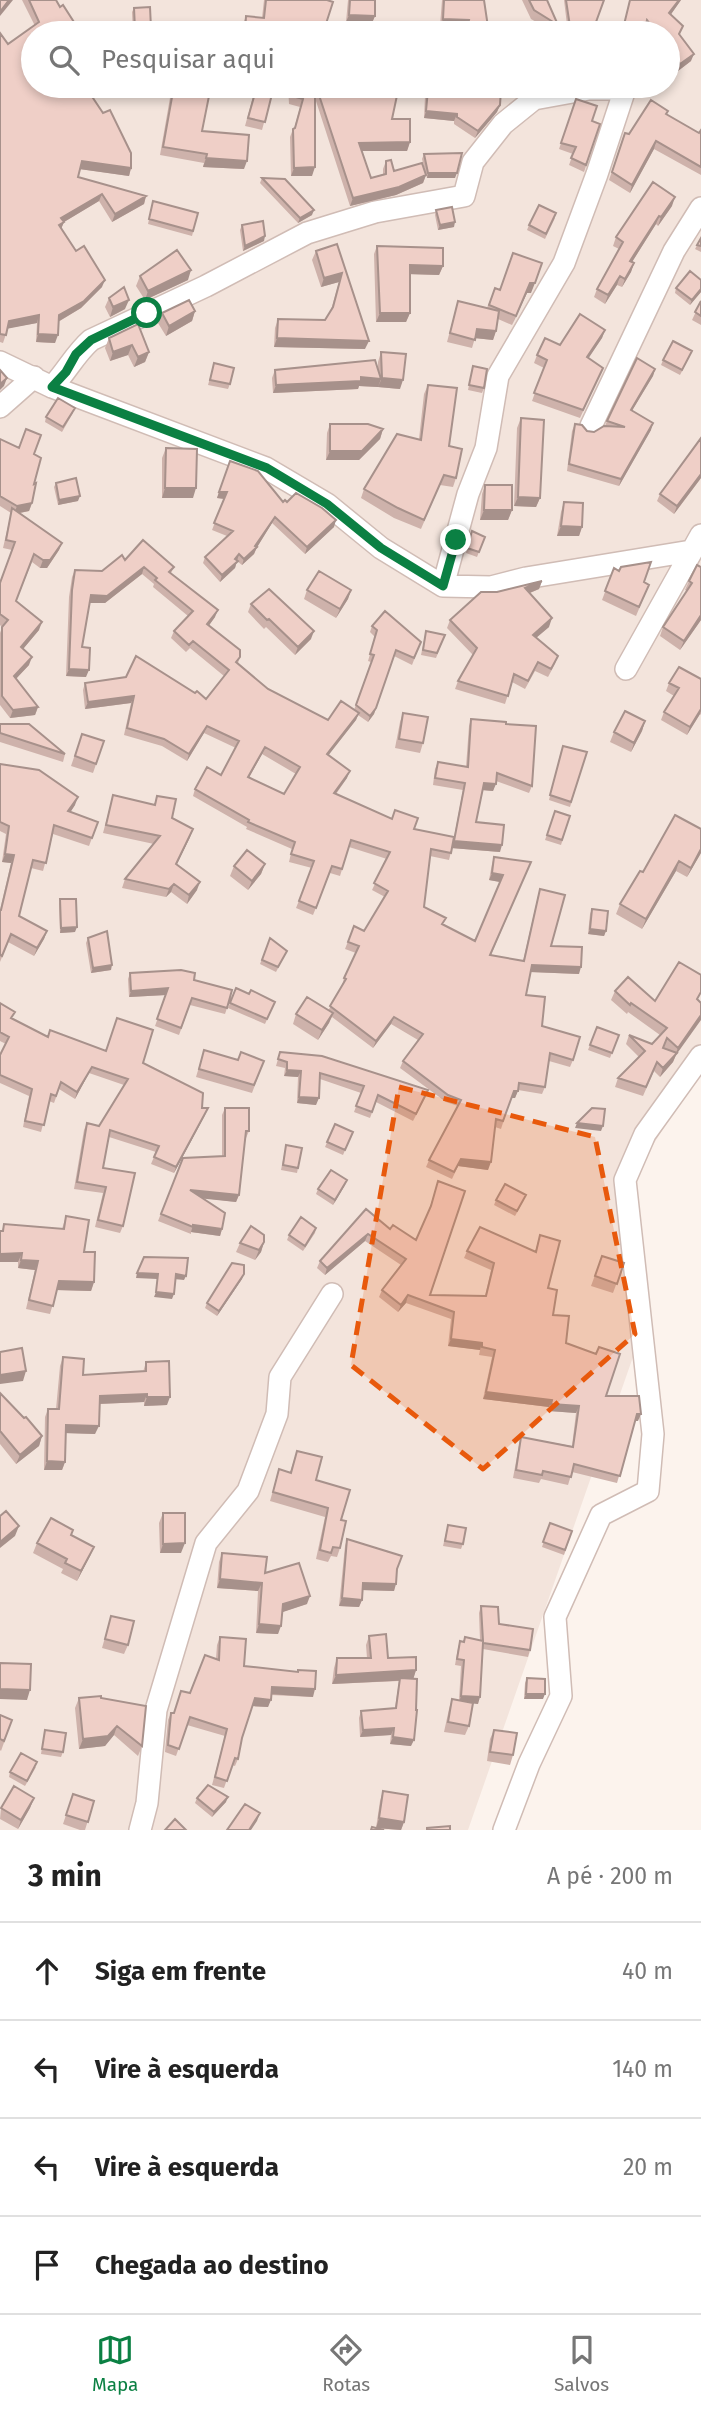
<!DOCTYPE html>
<html lang="pt">
<meta charset="utf-8">
<style>
body{margin:0;font-family:"Fira Sans",sans-serif;background:#f6f6f6;color:#222}
.stop{position:absolute;width:21px;height:21px;margin:-16px;border:5px solid #0b8043;border-radius:50%;background:#fff}
.stop.end{background:#0b8043;border-color:#fff;box-shadow:0 2px 7px #0008}
.list{margin:0;padding:0;list-style:none}
h2{display:flex;justify-content:space-between;align-items:center;height:91px;margin:0;padding:0 28px;font-size:30px}
h2 small{font-size:23px;font-weight:400;color:#767676}
.list li{display:grid;grid-template-columns:46px 1fr auto;gap:21px;align-items:center;box-sizing:border-box;height:98px;padding:0 28px;border-top:2px solid #e0e0e0}
.list b{display:block;font-size:26px;white-space:nowrap}
.list em{font-size:23px;font-style:normal;color:#767676}
.icon{flex:none;width:38px;height:38px;fill:none;stroke:currentColor;stroke-width:2;stroke-linecap:round;stroke-linejoin:round}
.map{position:relative;flex:none;width:701px;height:1830px;overflow:hidden}
.search{position:absolute;background:#fff;box-shadow:0 4px 10px #0003;left:21px;right:21px;top:21px;height:77px;display:flex;align-items:center;gap:18px;box-sizing:border-box;padding:0 24px;border-radius:38px;color:#767676;font-size:26px}
.sheet{height:483px;background:#fff}
nav{display:flex;justify-content:space-around;align-items:center;box-sizing:border-box;height:98px;border-top:2px solid #e0e0e0;background:#fff;font-size:19px;color:#767676}
nav a{display:grid;justify-items:center;gap:4px}
nav .on{color:#0b8043}
.map>svg:first-child{display:block}
.residential{fill:#f3e4dc;fill-rule:evenodd}
.lines{fill:none;stroke-linecap:round;stroke-linejoin:round}
.minor-casing{stroke:#d0bcb5;stroke-width:24}
.minor{stroke:#fff;stroke-width:21}
.wall{fill:#ceb2ab;fill-rule:evenodd}
.shaded-wall{fill:#a7918b}
.building{fill:#efcfc7;stroke:#a7918b;stroke-width:2;fill-rule:evenodd}
.route{stroke:#0b8043;stroke-width:9}
.marked{fill:#e8590c;fill-opacity:0.2;stroke:#e8590c;stroke-width:5;stroke-dasharray:14 9;stroke-linejoin:round}
</style>
<div class="map">
<svg width="701" height="1830" viewBox="0 0 701 1830">
<rect width="100%" height="100%" fill="#fcf3ed"/>
<path class="residential" d="M0,0h701v1068l-76,122 9,164 -166,476h-468zM33,33h635v53h-635z"/>
<g class="lines">
<defs>
<path id="minor" d="M0,362l52,25 214,81 61,36 54,44 62,38 48,1 35,-9 165,-27
M52,387c15,-16 23,-33 39,-47l115,-54 101,-53 68,-21 89,-16 9,-34 30,-38 31,-25 55,-10h36l-28,85 -33,89 -66,113 -12,72 -18,46 -25,92
M0,407l34,-30
M591,426l83,-175 27,-43
M626,669l75,-134
M140,1830l7,-27 9,-93 50,-167 42,-52 29,-77 3,-37 52,-83
M504,1830l25,-66 32,-68 -6,-79 46,-102 47,-24 5,-57 -28,-254 20,-46 56,-78"/>
</defs>
<use href="#minor" class="minor-casing"/>
<use href="#minor" class="minor"/>
</g>
<path class="wall" d="M22,0h34l-23,33 56,58 42,77 -2,8 -49,-7 -2,8 68,19 -2,8 -32,18 -13,-21 -35,21 -3,7 41,58 -21,21 -23,14 -3,21 -19,-1 1,-19 -29,5 -5,15 -3,-1v-309l8,11 27,-18z
M264,0h63l-4,33h-81l1,-9 3,-8 16,2z
M348,0h27v16l-3,7 -26,-1z
M442,0h42l4,27 11,6h-34l1,-6 -26,-1z
M522,0h25l11,25 -3,8 -24,-14z
M564,0h40l-12,33h-24z
M630,0h51l-10,14 20,47 -13,10 -10,-13v-25h-19l-4,-5 -1,5h-22z
M134,8l17,20 -2,5h-16l-1,-21z
M147,86h68v1h-4l-9,44 42,38 -41,-2 1,-4 -44,-8 11,-63 -24,-4z
M237,86h37l-12,44 -17,-4 9,-33z
M288,86h43l-1,6h35l2,-6h32l-7,33 18,23 -3,9h-45l9,27 12,-4v-5l3,-8 8,10 32,4 -3,8 -27,12 -46,11 -35,-108 -3,78h-21l-1,-39 3,-8h1l6,-22 -11,-3z
M458,86h37l5,19 -3,7 -22,26 -21,-14v-3l-30,-3 1,-22 3,-6 28,1z
M576,99l16,22 8,3 -16,48 -15,-7 4,-11 -14,-5z
M668,111l-1,4 32,18 2,-3v45l-47,-26 -24,44 -21,-13 16,-47 4,1z
M424,154l31,24h-28l-5,-19z
M262,178l50,37 -14,8 -38,-40z
M153,201l45,12 -6,23 -44,-12z
M672,206l-14,20 -2,-2 -24,38 2,1 -3,9 -9,15 -5,-2 -12,19 -11,-7 3,-8 22,-40 -6,-3 3,-9z
M436,210l18,17 -16,3 -3,-15z
M555,218l-10,21 -18,-9 2,-5z
M242,225l22,16 -21,10 -3,-21z
M701,238v14l-6,-3z
M337,244l28,105 -91,-2 1,-19 3,-9 47,1 6,-10 8,-28 -18,5 -9,-27 4,-9z
M377,246l66,20 -4,9 -29,-1v39l-4,9h-30l-2,-68z
M140,276l48,4 -43,20 -9,-14z
M701,280v12l-11,13 -15,-12 1,-5z
M495,288l5,2 31,3h-4l-15,32 -14,-6 -2,12 -3,9 -18,-2 -3,10 -25,-6 11,-41 29,7z
M109,298l16,11 -15,8 -5,-10z
M701,301v24l-9,-5z
M195,311l-3,10 -26,15 -8,-13 4,-10z
M138,324l11,28 -4,10 -11,5 -6,-12 -18,6 -5,-13 4,-10z
M605,330l-3,8 -14,20 15,10 -23,50 -48,-17 12,-33 -10,-5 3,-8 23,-10z
M381,352l19,37 -22,-2v-2v2l-19,-1 -1,3 -85,4 -1,-15 3,-8h103v-8z
M690,356l-10,19 -19,-10 2,-5z
M214,363l16,21 -2,5 -20,-4z
M473,366l11,22 -2,5 -14,-3z
M655,369l-2,7 -21,35 19,19 -32,56 -52,-15 5,-40 3,-7 12,7 7,1 11,-6 2,-5z
M428,385l21,61 7,32 -3,9 -13,-2 -19,44 -27,-11 -33,-20 3,-9 55,-50 5,-45z
M73,413l-11,19 -17,-10 1,-5z
M521,418l19,80 -4,9 -22,-1 3,-78z
M330,424l53,5 -3,10 -21,21h-33l1,-27z
M0,439l34,16v29l-2,19 -3,8 -9,2 42,30 -3,7 -12,18h-7l-8,-6 -16,39 23,29 -16,19 6,16 -13,14 22,28 -3,8 -25,3 -10,-13v-72l2,-6 -2,-2v-42l12,-33 -9,-2 8,-35 -11,-7z
M166,448l27,50h-31v-40z
M230,461l53,41h4l47,25 -29,27 -33,-31 -15,24 -3,7 -12,11 -5,-4 -2,7 -15,14 -17,-19 2,-6 22,-21 -15,-6 12,-31 -7,-1z
M701,478l-27,36 -17,-13 3,-7z
M56,483l22,18 -20,4 -4,-18z
M485,485l27,25 -4,10h-28l2,-26z
M564,502l18,25 -3,9h-22l4,-24z
M472,531l13,6 -8,20 -11,-4z
M125,560l49,7 -3,6 44,44 -6,8 31,32 -2,6 30,26 60,31 26,-10 17,-48 -3,-1 7,-24 -5,-5 2,-6 49,16 -9,23 -18,-9 -20,58 -6,8 -10,-7 -2,5 -28,35 19,23 -11,16 78,35 40,8 9,-47 -30,-5 2,-16 3,-7 28,5 3,-41 2,-7 35,5 26,62 -3,7 -33,-12 -3,10 -10,-1 -7,32 24,30 -48,-4 -3,12 -19,-4 -6,51 19,18 32,16 25,-59 -11,-2 3,-16 2,-7 37,5 -40,93 32,6 15,-65 2,-7 11,57 28,28 -48,-2 -5,23 16,31 31,34 -3,7 -21,-6 -4,26 -3,7 -24,-4 -3,8h-4l-10,31 -6,-2 -7,43 -30,-4 -6,13 -26,-12 3,-7 29,-54 -12,-4 -46,-34 3,-7 15,-21 -27,-16 -18,24 -41,-31 -3,6 -11,17 -25,-16 3,-10 32,-3 14,-25 2,-8 12,-25 -11,-4 9,-23 10,5 21,-34 -13,-7 15,-31 -38,-12 -9,29 -10,-3 -17,42 -17,-7 16,-40 -23,-6 3,-13 -46,-20 1,-2 -54,-31 2,-7 26,-14 15,-27 -32,-15 -17,28 -25,-15 -38,-11 7,-32 -46,6 -2,-19 2,-7 110,10 11,6 18,-23 -34,-28 -4,4 -15,-14 3,-7 14,-15 -35,-29 1,-3 -12,-10 -37,29h-16l-7,44 4,30 -20,-1 3,-79 3,-20 3,-7 27,1zM262,754l34,20 -12,20 -35,-16z
M701,567v53l-21,30 -20,-14 3,-9 24,-36 -2,-1 4,-9z
M614,568l35,17 -13,31 -34,-16z
M542,581l-3,8 -9,4 19,34 -13,11 22,18 -3,8 -7,13 -13,-6 -10,18 -13,-7 -7,22 -50,-15 3,-8 15,-26 -26,-27 3,-8 47,-28z
M307,590h44l-3,9 -12,19 -32,-19z
M251,604l60,35 -16,16 -29,-28 -2,2 -16,-17z
M426,631l19,4 -9,23 -15,-3z
M701,679v36l-1,-1 -13,21 -26,-15 3,-8 10,-16 -8,-5 3,-8z
M403,713l20,30 -3,10 -25,-5 5,-26z
M645,721l-3,10 -11,21 -21,-10 4,-10z
M0,724l65,30 -2,8 -63,-20z
M82,734l22,7 -11,32 -22,-7z
M561,751l26,1 -17,55 -21,-7z
M0,764l75,41 -5,7 28,10 -9,24 -36,-12 -10,37 -12,-3 -12,48 28,15 -3,8 -10,17 -26,-14 -8,20v-52l11,-47 -9,-1 4,-28 -6,-3z
M113,795l41,10 3,-9 15,22 18,19 -13,27 20,26 -10,14 -16,-12 -5,5 -44,-9 3,-9 29,-35 -51,-11z
M555,811l15,5 -9,29 -16,-5z
M701,853l-14,24 -11,-6 -34,58 -26,-15 4,-10 23,-32z
M265,864l-4,10 -13,16 -18,-14 4,-10z
M60,899l15,33 -15,1 -1,-29z
M592,909l14,22 -2,5 -16,-2 2,-20z
M88,938l23,32 -20,3 -5,-30z
M270,938l17,13 -11,21 -16,-8z
M130,973l64,7 33,28 -2,6 -35,-9 -11,30 -24,-9 11,-31 -37,2 -1,-18z
M236,988l13,6 26,8 -10,22 -37,-16z
M615,991l40,10h43l-25,61 -13,15 -6,-6 -11,25 -28,-9 3,-9 21,-21 -13,-13 3,-9 23,9 8,-9 -32,-23 -1,2 -16,-14z
M0,1003l12,16 36,18 58,14 37,12 59,45 3,7 -31,58 -23,-9 5,-12 -47,-15 -6,31 20,58 -3,7 -25,-6 8,-34 -29,-4 10,-59 3,-7 12,3 25,-41 -35,-12 -14,26 -16,-10 -5,14 -5,-2 -8,31 -18,-5 6,-31 -29,-13v-28l6,-11 -6,-3z
M597,1027l22,8 -9,23 -22,-8z
M204,1050l34,10 26,1 -12,32 -56,-16z
M280,1052l146,44 -13,25 -37,-19 -6,16 -16,-6 7,-19 -41,-14 -4,26 -19,-2 1,-26 -14,-1 1,-8 -9,-2z
M225,1108l24,23 -3,7h-1l-6,57 -3,7 -33,-4 19,31 -2,7 -29,-4v2l-33,-13 25,-63 39,-2v-41z
M335,1124l18,8 -10,23 -18,-8z
M286,1145l12,23 -1,5 -16,-3z
M438,1181l-8,114 55,1 6,-26 -27,-12 3,-7 68,1 5,-17 8,53 5,27 13,28 40,53 32,25h-3l-18,62 -45,-11 -4,13 -27,-6 -2,4 -26,-5 6,-33 2,-8 51,9 4,-33 -27,-2v-4l-66,-8 9,-42 -13,-2 1,-5 -32,-4 3,-27 -45,-16 -8,9 -19,-15 3,-7 19,-25 -36,-24 -40,34 -8,-7 3,-7 46,-52 24,20 26,11 13,-30z
M345,1185l-12,20 -17,-11 2,-5z
M496,1200h28l-9,16 -21,-11z
M66,1216l18,36 10,30 -3,9 -34,-1 -7,24 -24,-5 9,-39 -17,-2v-6l-16,-31 2,-7 58,5z
M316,1228l-1,5 -12,18 -16,-11 2,-5z
M264,1242l-3,10 -6,8 -19,-8 4,-9z
M602,1256l22,7 -11,30 -22,-7z
M242,1279l-25,37 -12,-8 2,-5z
M63,1357l20,18 60,-3 3,-10 21,43 -23,1v-4l-45,2 -4,30 -29,-1 -1,29 -3,8h-18l1,-53 3,-8h8l4,-43z
M0,1393l42,43 -3,10 -23,18 -16,-20z
M297,1451l44,69 -1,28 -3,9 -6,-1 -3,6 -12,-3 9,-42 -55,-16 9,-32 11,3z
M163,1513l18,40h-21l-1,-30z
M550,1523l22,8 -8,24 -22,-8z
M448,1525l15,19 -2,5 -18,-3z
M73,1530l-2,5 23,12 -4,9 -13,25 -16,-8 2,-4 -30,-16 4,-10z
M347,1539l50,31 -3,21 -31,-1 -1,10 -3,7 -20,-1 6,-60z
M222,1553l85,51 -25,8 -4,22 -22,-1 2,-42 -41,-3 2,-26z
M481,1606l49,44 -2,7 -45,-8 -5,55 -5,-1 -4,23 -4,9 -21,-3 5,-23 3,-10 7,1 2,-34 -6,-1 3,-17 2,-7 4,1 16,-2 -1,-27z
M111,1616l17,29 -4,9 -22,-6z
M369,1636l19,22 28,12 -3,9 -2,67 -21,-2 1,-9 -31,2 -1,-19 2,-7 34,-3 4,-27 -67,3 2,-16 3,-10h30l-1,-13z
M220,1637l24,29 53,6 1,-2 15,27 -42,-2 -3,12 -16,-1 -10,32 -4,21 -3,7 -3,-1 -8,23 -12,-3 13,-49 -38,-11 -11,31 -11,-4 3,-32 3,-7h2l43,-54 1,-14z
M527,1678l16,21h-19l1,-16z
M79,1698h22l41,48 -4,10 -24,-21 -9,11 -26,3 -4,-41z
M0,1715l12,5 -11,31 -1,-1z
M45,1730l18,22 -2,5 -20,-3z
M494,1730l19,25 -3,10 -23,-4 3,-22z
M36,1767l-11,19 -16,-9 1,-5z
M383,1791l21,31 -3,8 -25,-2 4,-27z
M73,1794l21,7 -9,29h-5l-17,-6z
M34,1798l-4,10 -12,21 -18,-10 1,-11z
M197,1798l29,4 -14,15 -17,-14z"/>
<path class="shaded-wall" d="M9,0h4l-13,16v-4z
M679,0h2l-14,20 2,-7z
M349,15l26,1 -3,7 -26,-1z
M443,19l26,1 -3,7 -26,-1z
M151,28l-2,5h-16l2,-4z
M694,54l-3,7 -13,10 2,-7z
M500,105l-3,7 -22,26 3,-7z
M426,111l31,3 -3,7 -30,-3z
M656,141l-2,8 -24,44 2,-8z
M410,142l-3,9h-51l3,-8z
M206,158l41,3 -3,8 -41,-2z
M82,161l49,7 -2,8 -50,-7z
M315,167l-3,9h-21l3,-8z
M428,173h29l-2,5h-28z
M426,175l-3,8 -27,12 -46,11 3,-8z
M102,194l-3,7 -35,21 -3,7 -5,4 5,-15z
M146,196l-2,8 -32,18 3,-8z
M675,197l-3,9 -14,20 3,-9z
M314,210l-2,5 -14,8 2,-5z
M659,216l-3,8 -29,46 3,-9z
M455,222l-1,5 -16,3 2,-5z
M265,236l-1,5 -21,10 2,-5z
M634,263l-3,9 -9,15 3,-8z
M410,265l33,1 -4,9 -33,-1z
M191,270l-3,10 -43,20 3,-9z
M342,273l-3,9 -18,5 3,-9z
M620,276l-3,9 -12,19 3,-9z
M105,280l-3,7 -21,21 -25,15 3,-8z
M530,283h5l-4,10h-4l-15,32z
M701,289v3l-11,13 2,-5z
M129,300l-4,9 -15,8 3,-10z
M195,311l-3,10 -26,15 3,-10z
M380,313h30l-4,9h-30z
M39,315l-2,8 -31,6 3,-8z
M477,329l19,2 -3,9 -19,-2z
M605,330l-3,8 -18,27 3,-8z
M38,334l20,1 -3,8 -19,-1z
M277,338l92,3 -4,8 -91,-2z
M132,345l-4,10 -18,6 3,-9z
M149,352l-4,10 -11,5 4,-10z
M655,369l-2,7 -25,41 3,-7z
M361,377l20,2 -3,8 -19,-1 -1,3 -85,4 3,-8z
M7,378l-3,8 -4,4v-6z
M382,378l21,2 -3,9 -22,-2z
M653,423l-2,7 -32,56 2,-7z
M383,429l-3,10 -21,21h-33l4,-9z
M701,474v4l-27,36 3,-8z
M165,488h31l-3,10h-31z
M219,492h8l-2,7 -8,-1z
M80,496l-2,5 -20,4 1,-5z
M518,497l22,1 -4,9 -22,-1z
M32,503l-3,8 -15,3 3,-8z
M484,510h28l-4,10h-28z
M275,517l-3,6 -16,26 1,-2 -3,7 -12,11 2,-6 11,-13z
M336,520l-2,7 -29,27 2,-7z
M561,526l21,1 -3,9h-22z
M62,543l-3,7 -12,18h-7l3,-8z
M239,554l-4,14 -15,14 2,-7z
M144,567l-2,7 -37,29h-17l3,-8z
M542,581l-3,8 -17,7 3,-8z
M351,590l-3,9 -12,19 4,-9z
M218,610l-3,7 -10,14 2,-7z
M701,615v5l-21,30 4,-9z
M552,618l-3,9 -19,16 3,-8z
M42,622l-3,8 -21,25 3,-8z
M314,631l-3,8 -16,16 3,-8z
M32,657l-3,8 -18,19 3,-8z
M69,669l20,1 -3,7 -20,-1z
M134,696l-3,7 -46,6 3,-7z
M38,707l-3,8 -25,3 3,-8z
M376,708l-2,6 -6,8 2,-6z
M701,709l-1,5 -13,21 3,-8z
M359,713l-3,7 -32,41 3,-7z
M645,721l-3,10 -11,21 3,-9z
M207,726l-3,7 -17,28 2,-7z
M265,747l-3,7 -17,30 3,-7z
M350,771l-3,7 -16,22 3,-7z
M484,783l12,1 -3,7 -12,-1z
M78,797l-3,8 -9,14 2,-8z
M193,829l-3,8 -17,35 3,-8z
M454,841l48,4 -2,7 -49,-4z
M701,849v4l-14,24 4,-9z
M5,854l9,1 -3,8 -9,-1z
M679,861l-3,10 -34,58 4,-10z
M265,864l-4,10 -13,16 4,-9z
M492,873l11,2 -3,7 -11,-2z
M200,882l-3,8 -10,14 2,-9z
M174,884l-3,8 -5,5 3,-8z
M77,927l-2,5 -15,1 1,-5z
M590,929l16,2 -2,5 -16,-2z
M47,931l-3,8 -10,17 3,-8z
M112,965l-1,5 -20,3 2,-5z
M532,965l49,2 -2,7 -49,-2z
M168,988l-2,7 -37,2 2,-6z
M333,1013l-4,10 -11,17 4,-10z
M701,1015v5l-25,35 -3,7 -13,15 3,-9 12,-13 3,-7z
M394,1017l-3,7 -18,24 3,-7z
M92,1067l-3,6 -14,26 2,-7z
M287,1070l14,1 -3,6 -14,-1z
M514,1091h4l-3,7h-4z
M299,1097l20,1 -3,7 -19,-2z
M208,1108l-3,7 -31,58 2,-6z
M577,1123l26,3 -2,5 -26,-3z
M461,1159l30,3 -3,8 -30,-4 -6,13z
M347,1180l-2,5 -12,20 2,-5z
M190,1190l49,5 -3,7 -48,-5z
M193,1225l29,4 -2,7 -29,-4z
M368,1234l-3,7 -40,34 2,-7z
M264,1242l-3,10 -6,8 4,-10z
M22,1253l-4,9h-18v-8z
M21,1260l17,1 -3,9 -17,-2z
M137,1273l21,1 -1,5 -21,-1z
M176,1274l10,2 -2,4 -10,-1z
M244,1274l-2,5 -25,37 2,-5z
M59,1281l35,1 -3,9 -35,-1z
M156,1292l18,2 -2,5 -18,-2z
M408,1295l-2,8 -8,9 3,-7z
M451,1339l31,4 -2,7 -32,-4z
M26,1371l-3,10 -23,3v-9z
M486,1392l66,8 -3,7 -66,-8z
M147,1394l-3,8 -47,2 3,-8z
M147,1397h23l-3,8 -23,1z
M551,1404l28,2 -3,7 -27,-2z
M637,1414h4l-3,7h-3z
M66,1425l33,1 -4,8 -32,-1z
M42,1436l-3,10 -23,18 4,-9z
M47,1461l18,1 -3,8h-18z
M19,1526l-4,10 -15,12v-6z
M185,1543l-4,10h-21l3,-9z
M94,1547l-4,9 -13,25 4,-10z
M220,1579l42,4 -4,8 -41,-3z
M363,1583l33,1 -2,7 -33,-1z
M310,1596l-3,8 -27,9 3,-9z
M342,1598l20,2 -3,7 -20,-1z
M259,1624l22,2 -3,8 -22,-1z
M416,1670l-3,10 -81,4 4,-9z
M272,1687l43,2 -2,8 -44,-3z
M0,1689l30,1 -3,10 -27,-1z
M526,1694h19l-2,5h-19z
M461,1696l19,1 -2,7 -19,-2z
M255,1698l16,2 -3,7 -16,-1z
M117,1726l-3,9 -9,11 -26,3 4,-10z
M394,1728l-3,7 -31,2 3,-7z
M393,1737l21,3 -3,6 -21,-2z
M228,1797l-2,5 -14,15 2,-5z
M34,1798l-4,10 -12,21 3,-9z
M260,1813l-3,8 -6,9h-2z
M379,1818l25,4 -3,8 -25,-2z"/>
<path class="building" d="M0,0h9l-9,12z
M29,0h27l4,7 3,-2 18,28h-48v53h57v1l-3,2 16,24 7,-3 21,43v15l-49,-7 -4,16 68,19 -31,18 -13,-20 -41,24 3,4 -5,3 17,26 8,-5 21,34 -21,21 -25,14 -1,20 -20,-1 1,-19 -30,6 -3,14 -6,-1v-301l8,11 31,-22z
M266,0h61l6,2 -10,31h-33v-6l-2,6h-43l1,-17 18,2z
M350,0h25v16l-26,-1z
M444,0h40l4,27h10l1,6h-33l3,-13 -26,-1z
M529,0h18l11,25 -24,-15z
M566,0h38l-12,33h-21z
M630,0h49l-10,13 14,13 -4,8 15,20 -14,10 -12,-16v-15h-11l-10,-13 -3,13h-22z
M150,7l1,21 -16,1 -1,-21z
M123,26l1,7h-36l1,-6z
M174,86h37l-9,45 47,4 -2,26 -41,-3 1,-4 -44,-7z
M257,86h17l-9,36 -17,-4z
M292,86h23v81l-21,1 -1,-39 2,-1 8,-29 -11,-3z
M316,86h15l-1,6h37l1,-6h31l-7,33h18v23l-51,1 12,35 15,-4v-13l5,-1 3,11 28,-8 4,12 -27,12 -46,11z
M459,86h36v2l6,1 -1,16 -22,26 -21,-14v-3l-31,-3 2,-21 30,1z
M576,99l21,7 -5,15 8,3 -14,41 -15,-7 5,-11 -15,-4z
M651,100l17,11 -2,3 33,19 2,-3v37l-45,-26 -24,44 -20,-13 13,-39 4,1z
M462,153l-5,20h-29l-4,-19z
M262,178l23,1 29,31 -14,8z
M653,182l22,15 -14,20 -2,-1 -29,45 4,2 -9,16 -5,-3 -12,19 -11,-6 26,-47 -7,-5z
M153,201l45,12 -5,18 -44,-12z
M539,205l17,8 -10,21 -17,-9z
M452,207l3,15 -15,3 -4,-15z
M263,221l2,15 -20,10 -3,-21z
M701,238v8l-4,-1z
M337,244l32,97 -92,-3 1,-19 47,1 8,-13 9,-34 -18,5 -8,-27z
M377,246l66,2v18l-33,-1v48h-30z
M177,250l14,20 -43,21 -8,-15z
M513,253l29,10 -7,20h-5l-14,33 -27,-11 6,-17 5,2z
M690,271l11,9v9l-9,11 -16,-12z
M124,287l5,13 -16,7 -4,-9z
M189,300l6,11 -26,15 -7,-13z
M458,301l41,10 -3,20 -19,-2 -2,11 -25,-7z
M701,301v15l-6,-4z
M580,314l25,16 -18,27 16,11 -20,42 -49,-17 13,-33 -10,-5 8,-17 15,7z
M138,324l11,28 -11,5 -6,-12 -19,7 -4,-14z
M673,341l19,10 -10,19 -19,-10z
M381,352l25,2 -3,26 -21,-2z
M637,358l18,11 -24,41 22,13 -32,56 -52,-15 6,-40 7,1 5,6 7,1 10,-6 21,1 -18,-6z
M375,360l6,19 -20,-2v4l-85,4 -1,-15z
M214,363l20,5 -4,16 -20,-4z
M473,366l14,3 -3,19 -15,-3z
M0,370l7,8 -7,6z
M428,385l29,3 -8,58 13,3 -6,29 -12,-3 -20,45 -26,-12 -34,-19 33,-55 24,6z
M58,398l17,10 -12,19 -17,-10z
M521,418l23,2 -4,78 -22,-1z
M330,424h38l15,5 -21,22h-32z
M26,429l15,6 -7,19 7,4 -7,26 2,-1 -4,20 -15,3 -17,-10v-57l19,9z
M701,438v36l-24,32 -17,-12z
M166,448l31,1 -1,39h-31z
M230,461l28,10 25,31 2,-2 2,2 9,-9 26,15 14,12 -29,27 -32,-30 -20,29 2,1 -13,12 -5,-5 -4,5 3,2 -16,14 -17,-18 28,-26 -19,-8 13,-31h-8z
M76,478l4,18 -21,4 -3,-17z
M485,485h27v25h-28z
M564,502l19,1 -1,24 -21,-1z
M12,508l50,35 -12,17h-7l-9,-6 -18,47 26,21 -21,25 11,10 -18,19 24,31 -25,3 -11,-14v-69l6,-7 -8,-6v-31l15,-41 -9,-2z
M472,531l13,6 -6,15 -12,-4z
M143,540l31,27 -5,5 49,38 -11,14 33,26v7l-4,5 32,27 60,31 13,-19 18,12 -32,41 23,17 -16,22 58,26 3,-9 23,8 -4,11 40,8 -3,16 -20,-4 -7,58 22,11 -4,6 33,17 28,-66 -11,-2 2,-16 37,5 -41,93 34,6 16,-72 25,6 -14,51 31,1 -1,20 -49,-2 -6,30 19,2 -3,29 38,11 -7,23 -23,-7 -5,34 -26,-4 -1,8h-4l-11,30 -7,-2 -5,43 -30,-3 -7,13 -25,-12 32,-60 -13,-5 -45,-34 20,-27 -29,-17 -18,24 -46,-35 16,-27 -2,-1 15,-32 -11,-4 6,-16 10,5 24,-40 -14,-8 16,-31 -39,-12 -9,29 -10,-3 -16,42 -17,-7 15,-40 -23,-7 4,-12 -47,-20 1,-2 -54,-31 12,-22 14,8 18,-34 -32,-15 -18,28 -25,-15 -37,-11 7,-32 -46,6 -3,-19 41,-6 10,-21 59,37 2,-2 9,8 23,-29 -36,-29 -4,4 -15,-14 19,-20 -38,-31 2,-2 -13,-11 -37,29 -16,-1 -9,52 8,1 -1,22 -20,-1 3,-79 3,-20 27,1 20,-16 3,5zM265,747l35,20 -16,27 -36,-17z
M651,562l-7,20 5,3 -10,22 -34,-16 9,-23 5,3 2,-4z
M697,565l4,2v48l-17,26 -21,-14 29,-44 -3,-2z
M319,571l32,19 -11,19 -33,-19z
M542,581l-17,7 27,30 -19,17 25,21 -7,13 -13,-7 -10,19 -14,-7 -6,22 -50,-15 19,-33 -27,-28 31,-28h16z
M269,589l45,42 -16,16 -29,-28 -2,1 -16,-16z
M385,611l36,31 -7,16 -18,-8 -20,58 -6,8 -14,-11 18,-50 -4,-1 7,-24 -5,-4z
M426,631l19,4 -8,18 -14,-3z
M679,667l22,12v30l-11,18 -26,-15 15,-24 -10,-5z
M625,711l20,10 -11,22 -20,-11z
M403,713l25,4 -5,26 -24,-4z
M471,719l35,3v2l30,2 -4,60 -35,-13 -1,11 -12,-1 -8,39 28,3 -2,20 -48,-4 11,-58 -30,-5 3,-16 30,5z
M0,724h29l36,30 -65,-21z
M82,734l22,7 -8,23 -21,-8z
M563,746l24,6 -16,50 -21,-7z
M0,764l39,6 39,27 -10,14 30,11 -6,16 -38,-13 -8,38 -13,-3 -14,56 28,15 -10,17 -26,-14 -9,22 -2,-1v-45h1l13,-55 -9,-1 4,-28 -9,-4z
M113,795l42,10 2,-9 19,3 -4,19 21,11 -17,35 24,18 -11,13 -15,-11 -5,5 -44,-10 35,-43 -54,-11z
M555,811l15,5 -8,24 -15,-5z
M675,815l26,14v20l-10,19 -12,-7 -33,58 -26,-15 20,-33 3,1z
M247,850l18,14 -13,17 -18,-15z
M60,899h16l1,28 -16,1z
M592,909l16,2 -2,20 -16,-2z
M107,931l5,34 -19,3 -5,-30z
M270,938l17,13 -9,16 -16,-7z
M679,962l22,13v17l-4,7 4,4v12l-23,33 -11,-10 -4,10 14,5 -14,15 -6,-6 -11,25 -28,-9 27,-27 -16,-16 23,9 15,-16 -36,-25 -1,2 -15,-14 13,-14 27,24z
M181,970l14,3 -1,7 38,10 -5,18 -35,-10 -11,30 -24,-9 11,-31 -37,3 -1,-18z
M236,988l13,6 2,-4 24,12 -8,17 -37,-16z
M307,997l26,16 -11,17 -26,-16z
M0,1003l15,9 -4,6 37,19 2,-7 56,21 11,-33 36,12 -10,33 60,30 -1,15h6l-32,59 -22,-10 5,-11 -49,-16 -7,38 32,5 -12,53 -25,-6 8,-33 -29,-5 10,-59 12,3 29,-47 -36,-12 -15,25 -16,-10 -5,14 -5,-2 -7,31 -19,-4 7,-32 -32,-14v-20l9,-18 -9,-5z
M597,1027l22,8 -7,18 -22,-8z
M204,1050l34,10 3,-8 23,9 -10,24 -55,-16z
M280,1052l42,4 106,34 -12,24 -38,-19 -6,17 -16,-6 8,-20 -44,-13 -1,25 -20,-1 2,-26 -14,-1v-8l-9,-3z
M225,1108h24v23h-3l-7,64 -49,-5 35,23 -3,16 -29,-4v2l-32,-13 22,-56 42,-2z
M592,1108l13,1 -2,17 -26,-3z
M335,1124l18,8 -8,18 -18,-8z
M286,1145l16,3 -4,20 -15,-3z
M331,1170l16,10 -12,20 -17,-11z
M438,1181l27,10 -35,104 56,1 8,-33 -27,-12 13,-24 56,25 4,-17 20,6 -12,47 9,2 -4,25 16,1 -3,27 30,11 3,-7 21,7 -14,42h33l2,18h-4l-17,62 -46,-12 -3,13 -28,-6 -1,4 -26,-5 5,-33 52,10 6,-41 -28,-2 1,-4 -66,-8 9,-42 -13,-3v-4l-31,-4 3,-27 -46,-17 -7,10 -19,-15 24,-31 -38,-25 -41,34 -7,-7 46,-52 24,20 3,-4 23,15 15,-34z
M505,1184l21,11 -9,16 -21,-11z
M66,1216l23,4 -5,32h11l-1,30 -35,-1 -6,25 -24,-6 9,-39 -17,-1 1,-7 -22,1v-23h3l1,-7 60,5z
M301,1217l15,11 -11,18 -16,-11z
M251,1226l13,9v7l-5,8 -19,-7z
M602,1256l22,7 -7,21 -22,-8z
M144,1257l44,1 -2,18 -10,-2 -2,20 -18,-2 2,-18 -21,-1z
M232,1263l12,2v9l-25,37 -12,-8z
M22,1348l4,23 -26,4v-23z
M63,1357l21,2 -1,16 63,-4v-9l23,-1 1,36h-23v-3l-47,2 -1,30 -33,-1 -1,37 -18,-1 1,-52h11z
M0,1393l24,25 2,-1 16,19 -22,19 -20,-24z
M297,1451l25,6 -6,23 34,10 -9,30 5,1 -6,27 -7,-1 -2,6 -11,-3 8,-42 -55,-16 6,-23 12,4z
M6,1511l13,15 -19,16v-26z
M163,1513h22v30l-22,1z
M51,1518l22,12 -2,5 23,12 -13,24 -16,-8 2,-4 -30,-16z
M550,1523l22,8 -7,19 -22,-8z
M448,1525l18,3 -3,16 -18,-3z
M347,1539l55,17 -5,13 -1,15 -33,-1 -1,17 -20,-2z
M222,1553l45,4 -2,16 34,-10 11,33 -27,8 -2,22 -22,-2 3,-41 -42,-4z
M481,1606l17,1 1,17 34,5 -3,21 -47,-7 -3,54 -19,-1 3,-36 -7,-1 3,-18 4,1 1,-5 18,4z
M111,1616l23,5 -6,24 -23,-6z
M386,1634l2,24 28,-1v13l-80,5 1,-17h34l-2,-22z
M220,1637l26,2 -2,27 54,6v-2l18,1 -1,18 -43,-2 -1,13 -16,-2 -13,40 -4,21 -3,-1 -8,23 -12,-4 12,-48 -37,-12 -11,32 -11,-4 3,-32h3l7,-22 9,2 15,-38 14,5z
M0,1663l31,1 -1,26 -30,-1z
M400,1678l17,1 -1,31h1l-3,30 -21,-3 1,-9 -31,2 -2,-19 35,-3z
M527,1678l18,1v15h-19z
M101,1696v2l45,8 -4,40 -25,-20 -9,10 -25,3 -4,-41z
M452,1699l21,4 -4,23 -21,-4z
M0,1715l12,5 -8,21 -4,-2z
M45,1730l21,3 -3,19 -21,-3z
M494,1730l23,3 -4,22 -23,-3z
M21,1753l16,9 -10,19 -17,-9z
M208,1785l20,12 -14,15 -17,-14z
M14,1786l20,12 -13,22 -20,-12z
M383,1791l25,4 -4,27 -25,-4z
M73,1794l21,7 -6,21 -22,-7z
M245,1804l15,9 -11,17h-22z
M175,1819l11,11h-21z
M450,1826v4h-23v-2z
M372,1827l12,3h-13z"/>
<g class="lines">
<path class="route" d="M147,313l-56,27 -15,14 -10,18 -14,15 215,81 60,36 54,44 62,38 13,-46"/>
</g>
<path class="marked" d="M399,1087l196,50 40,197 -152,135 -132,-104z"/>
</svg>
<div class="stop" style="left:147px;top:313px"></div>
<div class="stop end" style="left:456px;top:540px"></div>
<div class="search"><svg class="icon" aria-label="search" viewBox="0 0 24 24"><circle cx="10" cy="10" r="6"/><path d="M15 15l6 6"/></svg>Pesquisar aqui</div>
</div>
<section class="sheet">
<h2>3 min<small>A pé · 200 m</small></h2>
<ul class="list">
<li><svg class="icon" aria-label="ahead" viewBox="0 0 24 24"><path d="M12 20V5M6 11l6-6 6 6"/></svg><div><b>Siga em frente</b></div><em>40 m</em></li>
<li><svg class="icon" aria-label="left" viewBox="0 0 24 24"><path d="M17 20v-9H6M10 6l-5 5 5 5"/></svg><div><b>Vire à esquerda</b></div><em>140 m</em></li>
<li><svg class="icon" aria-label="left" viewBox="0 0 24 24"><path d="M17 20v-9H6M10 6l-5 5 5 5"/></svg><div><b>Vire à esquerda</b></div><em>20 m</em></li>
<li><svg class="icon" aria-label="arrive" viewBox="0 0 24 24"><path d="M6 21V4h12l-3 4 3 4H6"/></svg><div><b>Chegada ao destino</b></div></li>
</ul>
</section>
<nav>
<a class="on"><svg class="icon" aria-label="map" viewBox="0 0 24 24"><path d="M3 6l6-2 6 2 6-2v14l-6 2-6-2-6 2zM9 4v14M15 6v14"/></svg>Mapa</a>
<a><svg class="icon" aria-label="directions" viewBox="0 0 24 24"><path d="M12 3l9 9-9 9-9-9zM9 14v-3h6M13 9l2 2-2 2"/></svg>Rotas</a>
<a><svg class="icon" aria-label="saved" viewBox="0 0 24 24"><path d="M7 4h10v16l-5-4-5 4z"/></svg>Salvos</a>
</nav>
